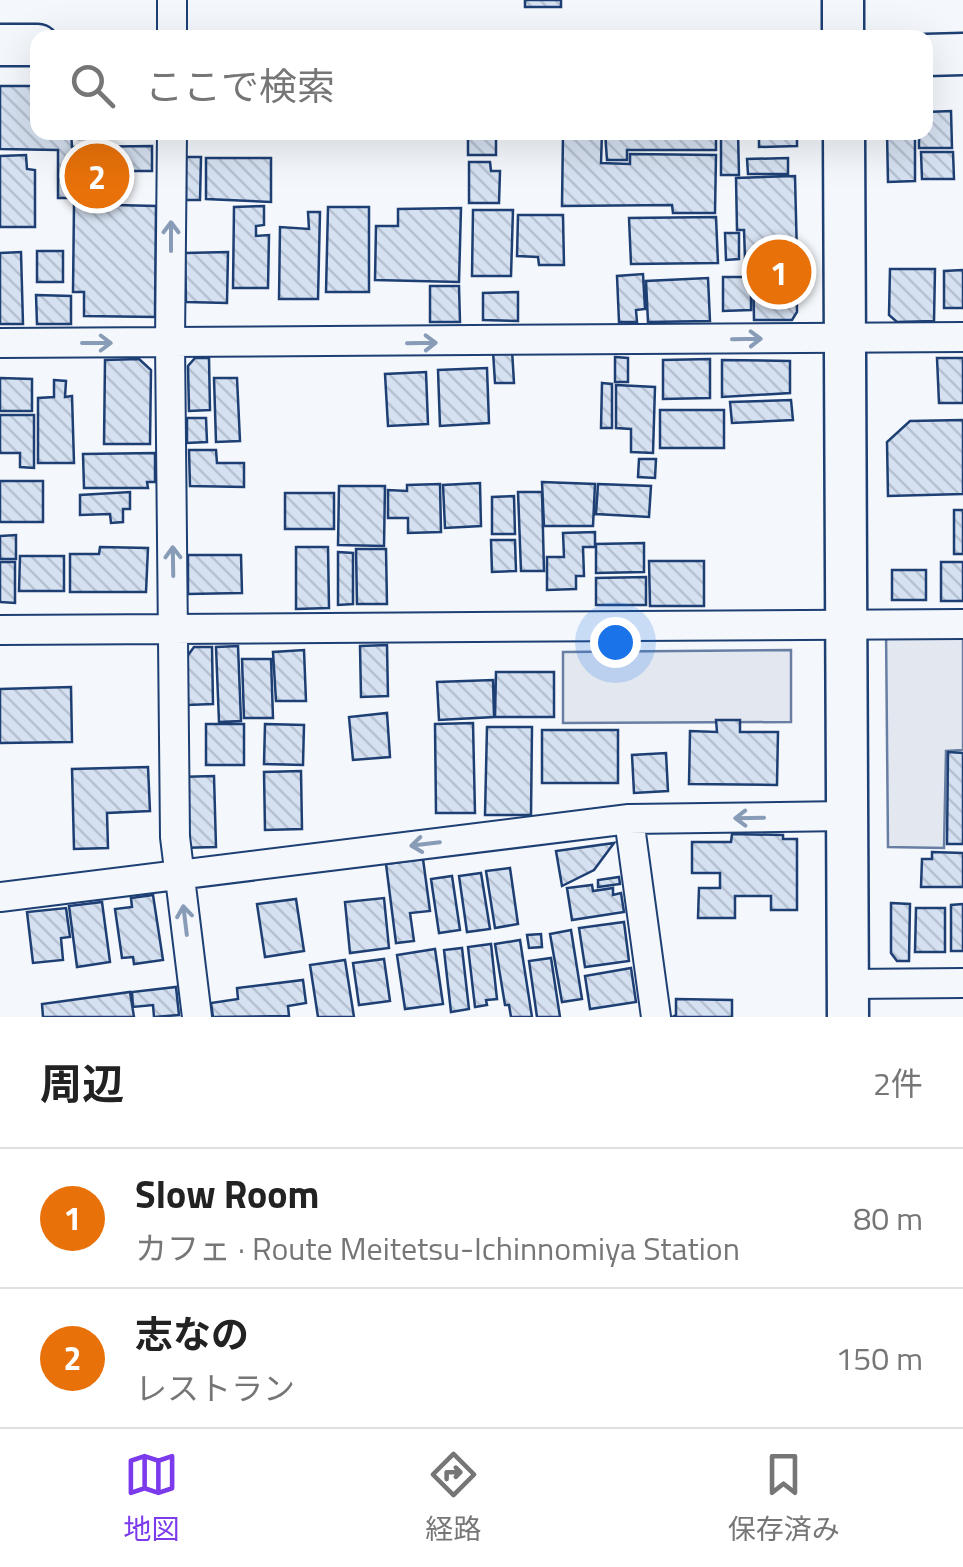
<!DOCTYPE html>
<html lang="ja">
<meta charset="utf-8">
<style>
body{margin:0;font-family:"Titillium Web","Noto Sans JP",sans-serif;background:#f2f2f2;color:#222}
.you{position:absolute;left:615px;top:642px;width:35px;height:35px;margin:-25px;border:8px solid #fff;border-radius:50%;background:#1a73e8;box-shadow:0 0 0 15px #1a73e833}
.badge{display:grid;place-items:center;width:65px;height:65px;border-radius:50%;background:#7c3aed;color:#fff;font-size:32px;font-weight:700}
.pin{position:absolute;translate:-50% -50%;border:5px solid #fff;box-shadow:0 2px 10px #0006}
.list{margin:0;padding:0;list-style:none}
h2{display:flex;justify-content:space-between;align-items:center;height:130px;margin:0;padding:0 40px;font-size:42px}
h2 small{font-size:32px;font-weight:400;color:#767676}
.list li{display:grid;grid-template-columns:65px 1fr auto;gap:30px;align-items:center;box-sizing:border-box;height:140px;padding:0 40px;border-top:2px solid #e0e0e0}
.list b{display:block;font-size:38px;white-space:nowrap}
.list p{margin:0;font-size:32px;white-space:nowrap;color:#767676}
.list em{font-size:32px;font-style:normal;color:#767676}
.icon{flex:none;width:55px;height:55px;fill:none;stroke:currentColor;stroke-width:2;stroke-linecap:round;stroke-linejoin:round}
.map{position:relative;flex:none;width:963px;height:1017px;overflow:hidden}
.search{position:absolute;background:#fff;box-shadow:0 10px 40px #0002;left:30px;right:30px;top:30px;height:110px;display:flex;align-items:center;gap:25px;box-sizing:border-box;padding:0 35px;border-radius:20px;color:#767676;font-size:38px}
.sheet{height:410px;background:#fff}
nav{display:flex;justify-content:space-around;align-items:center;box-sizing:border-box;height:140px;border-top:2px solid #e0e0e0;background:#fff;font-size:28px;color:#767676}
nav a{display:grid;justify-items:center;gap:5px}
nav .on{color:#7c3aed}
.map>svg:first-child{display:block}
.parking{fill:#e3e8f0;stroke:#687fa3;stroke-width:2.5}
.building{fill:url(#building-back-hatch);stroke:#1d3f73;stroke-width:2.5}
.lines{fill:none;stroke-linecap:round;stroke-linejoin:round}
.street-casing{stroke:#1d3f73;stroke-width:32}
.secondary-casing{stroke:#1d3f73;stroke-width:45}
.street{stroke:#f4f7fb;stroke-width:28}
.secondary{stroke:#f4f7fb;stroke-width:40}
.oneway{stroke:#889bb7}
</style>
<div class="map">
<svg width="963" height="1017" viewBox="0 0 963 1017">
<defs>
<pattern id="building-back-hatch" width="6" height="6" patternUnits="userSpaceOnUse" patternTransform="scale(2.5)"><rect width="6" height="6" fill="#d5e0f0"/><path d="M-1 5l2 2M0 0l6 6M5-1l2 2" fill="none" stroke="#b6c1d1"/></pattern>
</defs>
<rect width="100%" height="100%" fill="#f4f7fb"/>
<path class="parking" d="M886,627h77v123l-17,1 -2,97 -56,-1z
M791,650v72l-228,1v-71z"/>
<path class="building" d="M525,0h36v7h-36z
M0,86h38v46h33l1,15 80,-1v25h-34v27h-60v-48l-58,-1z
M951,111l1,37h-33v-16h7v-20z
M77,132h58v6l-57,1z
M193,132h86v6l-86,-2z
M468,132h28v23h-28z
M602,132l-1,31 29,1v-10l86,1 -1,58h-42l-1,-8 -110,1 1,-72z
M605,132h111v18h-89v10h-20z
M721,132h17l1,43h-18z
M759,132h38v14l-38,1z
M887,132h28v49l-27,1z
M921,152h32l1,27h-32z
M26,155l1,14 8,1v57h-35v-71z
M186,157h15l-1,43h-14z
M206,158h65v44l-65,-3z
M788,158v16h-40l-1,-15z
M469,162h21l1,9h9l-1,32h-30z
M795,176l2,81 -52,2 -1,-29h-7l-1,-52z
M74,204l82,2 -1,111 -71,-1v-24h-11z
M264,206v19l-8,1v10l13,-1 -1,53h-35l1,-81z
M328,207h41v85h-43z
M461,208l-2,74 -84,-2 1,-54h22v-17z
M473,210h40l-2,66h-39z
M308,212h12l-2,87h-39l1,-72 29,2z
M518,215h45l1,50h-25l-1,-8 -21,-1z
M716,217l2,46 -87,1 -2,-46z
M725,233h14v26l-13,1z
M37,251h26v31h-26z
M21,252l2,72h-23v-71z
M228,252l-1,51 -41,-1 -1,-49z
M796,260l1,52 -5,8h-38l-1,-58z
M890,269h45l-1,52 -37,1 -8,-7z
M963,270v38h-19v-37z
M643,274l2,35 -9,1 1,12h-18l-2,-46z
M723,277h28v33l-28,1z
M708,278l2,43 -62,1 -2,-41z
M430,286h29l1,36h-30z
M518,292v29l-35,-1v-27z
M36,295l35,1v28h-34z
M512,350l2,33h-19l-2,-32z
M615,357l13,1v24h-13z
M195,358h14l1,52 -21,1 -1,-45z
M937,358h26v45h-24z
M139,359l12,11 -1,74h-46l1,-84z
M710,359v39l-47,1v-39z
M722,360l68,1v32l-68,4z
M487,368l2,55 -49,3 -2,-56z
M426,372l2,52 -40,2 -3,-52z
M0,378l32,1v32h-32z
M214,378h23l3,63 -24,1z
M54,380l12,1 -1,16 7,-1 2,67h-36v-65l16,-1z
M602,383l10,1v44h-11z
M616,385l39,2 -2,66 -22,-1v-23l-15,-1z
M791,400l2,20 -61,3 -2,-21z
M660,410h64v38h-64z
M0,415h34v53l-14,-1v-14h-20z
M187,418h19l1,24 -20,1z
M963,420v74l-75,2 -1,-54 23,-21z
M189,450h27l1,13h27v24l-54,-1z
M155,453v29h-8l1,6h-64l-1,-34z
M639,459h17l-1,19 -17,-1z
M0,481h43v41h-43z
M542,482l53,2 -2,42h-49z
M480,483l1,43 -36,2 -2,-43z
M440,484l1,48 -33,1v-15h-20v-28l19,1v-6z
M598,484l53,2 -2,31 -53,-3z
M339,486h46l-1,60 -46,-1z
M130,492v17h-7v13l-12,1 -1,-9 -30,1v-20z
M518,492h24l2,79h-23z
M285,493h49v36h-49z
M514,496l1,38h-23v-37z
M954,510h9v44h-9z
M595,532v15h-12l1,29h-8v13l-29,1v-33h17l-1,-24z
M16,535v24h-16v-23z
M491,540h24l1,31 -24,1z
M644,543v29l-48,1v-29z
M100,547l48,1 -2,44h-76v-38h29z
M296,547h32l1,61 -33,1z
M356,549h30l1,55h-30z
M338,552l15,1v51l-15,1z
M188,555h53l1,38 -54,1z
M20,556h44v35h-45z
M649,561h55v45h-54z
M0,562h15v41l-15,-1z
M941,562h22v39h-22z
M892,570h34v30h-34z
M646,577v28h-50v-27z
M387,645l1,51 -27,1 -1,-51z
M238,646l3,75 -22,1 -3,-75z
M194,647h18l1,57 -26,1 -1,-47z
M304,650l2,51h-30l-3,-49z
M242,659h29l2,59h-29z
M496,672h58v45h-59z
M493,680l1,37 -55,3 -2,-38z
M71,687l1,55 -72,1v-54z
M387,713l3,44 -37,3 -4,-43z
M716,720h24v12h38l-1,53 -88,-1 1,-53 27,1z
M473,723l2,90h-39l-1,-89z
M206,724h38v41h-38z
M265,724l39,1 -1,40 -39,-1z
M487,727h45l-1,88h-46z
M542,730h76v53h-76z
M948,752l15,1v91h-16z
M666,753l2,38 -34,2 -2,-38z
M148,767l2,44 -43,2 1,35 -34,1 -2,-80z
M301,771l1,58 -37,1 -1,-58z
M214,776l2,71 -37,1 -2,-71z
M732,834l51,1v4h14v71h-26v-14h-36v22h-37l1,-30h21v-15h-28v-31h39z
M614,843l-20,27 -32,16 -6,-35z
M932,852l31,1v34h-42l1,-28h10z
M423,859l7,52 -20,2 4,28 -18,2 -10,-79z
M510,868l8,56 -23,4 -9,-57z
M481,873l9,56 -23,3 -8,-56z
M452,876l8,54 -21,3 -8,-54z
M619,877l1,7 -22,3v-7z
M592,885l1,6 20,-3v7l8,-2 3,19 -52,8 -5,-32z
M153,895l10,65 -29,4 -1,-7 -11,1 -7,-49 17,-2 -1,-9z
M384,898l5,50 -39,5 -5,-51z
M296,899l8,52 -39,6 -8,-53z
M102,902l8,60 -33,5 -8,-61z
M891,903l19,1 -1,57h-12l-6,-8z
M963,904v47h-12v-46z
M66,908l4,29 -9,1 2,22 -30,3 -6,-51z
M916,908h29v44h-30z
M624,922l5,39 -44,6 -6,-39z
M571,930l11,69 -20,3 -12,-68z
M541,934l1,13 -13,1 -2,-13z
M520,940l12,77h-21l-2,-12h-4l-10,-61z
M491,944l6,55 -11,1 1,5 -12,2 -7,-60z
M462,948l7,61 -18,3 -7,-62z
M435,949l8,55 -38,5 -8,-54z
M551,958l9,59h-23l-8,-56z
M384,959l6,42 -31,4 -6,-42z
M345,960l9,57h-36l-8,-52z
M631,968l5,34 -46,7 -5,-33z
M303,980l3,23 -18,3 1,10 -76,1 -2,-14 27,-4 -1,-11z
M176,987l3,28 -25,2 -1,-12 -20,2 -1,-15z
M130,992l4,25h-91l-1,-13z
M676,999l56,1v17h-60l4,-2z"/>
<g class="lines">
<defs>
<path id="street" d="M172,0v38
M172,132l-2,210 5,495 22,180
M0,343l963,-6
M0,630l963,-6
M629,819l27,198
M0,897l629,-78 217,-3
M848,984l115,-1"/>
<path id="secondary" d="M843,0v38
M0,45h38
M926,55l37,-1
M844,132l4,885"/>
</defs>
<use href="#street" class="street-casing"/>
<use href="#secondary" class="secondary-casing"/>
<use href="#street" class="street"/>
<use href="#secondary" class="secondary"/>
</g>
<defs><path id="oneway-shaft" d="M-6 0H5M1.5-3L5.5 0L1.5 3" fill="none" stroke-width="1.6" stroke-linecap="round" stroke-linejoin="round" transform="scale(2.5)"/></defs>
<g class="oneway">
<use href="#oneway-shaft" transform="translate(171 236) rotate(-90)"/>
<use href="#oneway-shaft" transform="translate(747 339) rotate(-1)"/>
<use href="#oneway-shaft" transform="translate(97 343)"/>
<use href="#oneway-shaft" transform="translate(422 343) rotate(-1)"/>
<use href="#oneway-shaft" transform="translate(173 561) rotate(-91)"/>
<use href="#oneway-shaft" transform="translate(749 818) rotate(179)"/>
<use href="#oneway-shaft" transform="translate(425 844) rotate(173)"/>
<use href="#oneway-shaft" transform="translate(185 920) rotate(-97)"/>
</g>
</svg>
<div class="you"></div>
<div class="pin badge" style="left:779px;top:272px;background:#e8710a">1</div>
<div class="pin badge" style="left:97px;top:176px;background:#e8710a">2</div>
<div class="search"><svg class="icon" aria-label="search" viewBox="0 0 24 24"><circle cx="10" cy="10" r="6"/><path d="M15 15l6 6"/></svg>ここで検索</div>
</div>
<section class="sheet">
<h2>周辺<small>2件</small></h2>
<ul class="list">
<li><span class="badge" style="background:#e8710a">1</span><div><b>Slow Room</b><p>カフェ · Route Meitetsu-Ichinnomiya Station</p></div><em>80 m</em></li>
<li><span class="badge" style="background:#e8710a">2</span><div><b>志なの</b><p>レストラン</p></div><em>150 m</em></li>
</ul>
</section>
<nav>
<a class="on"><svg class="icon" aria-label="map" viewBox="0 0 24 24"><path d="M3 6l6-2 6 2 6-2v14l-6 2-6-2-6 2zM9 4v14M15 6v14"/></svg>地図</a>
<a><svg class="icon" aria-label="directions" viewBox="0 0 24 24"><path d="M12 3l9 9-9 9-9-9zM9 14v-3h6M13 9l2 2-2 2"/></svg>経路</a>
<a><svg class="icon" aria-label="saved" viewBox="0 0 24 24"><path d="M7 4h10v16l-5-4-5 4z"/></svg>保存済み</a>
</nav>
